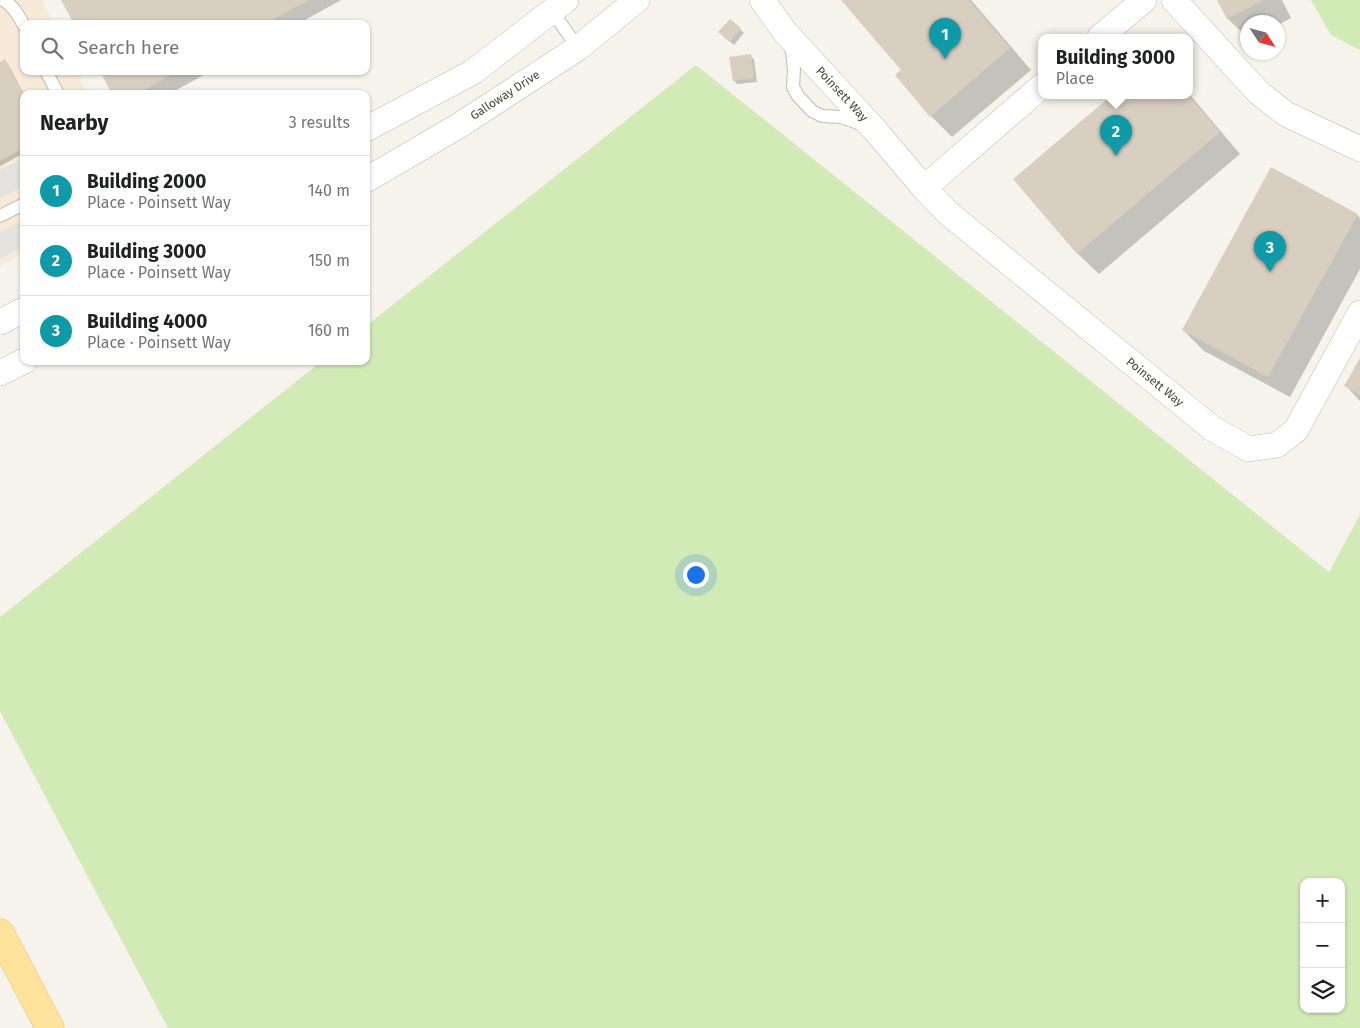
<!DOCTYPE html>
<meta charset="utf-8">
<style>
body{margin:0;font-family:"Fira Sans",sans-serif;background:#f6f6f6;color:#202124}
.controls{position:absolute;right:15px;bottom:15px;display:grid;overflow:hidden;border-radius:10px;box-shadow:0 1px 4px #0004}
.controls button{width:45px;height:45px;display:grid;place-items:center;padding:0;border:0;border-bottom:1px solid #e0e0e0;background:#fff;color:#202124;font:25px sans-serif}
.compass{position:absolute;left:1240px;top:15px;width:45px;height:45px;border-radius:50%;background:#fff;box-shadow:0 1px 4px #0004;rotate:126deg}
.you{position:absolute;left:695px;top:574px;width:18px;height:18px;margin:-12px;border:4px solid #fff;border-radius:50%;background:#1a73e8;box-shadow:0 0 0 8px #1a73e833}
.badge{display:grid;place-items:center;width:32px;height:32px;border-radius:50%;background:#0f766e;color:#fff;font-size:16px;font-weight:700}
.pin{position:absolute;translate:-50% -41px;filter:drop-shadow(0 1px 2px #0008)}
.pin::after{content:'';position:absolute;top:26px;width:18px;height:15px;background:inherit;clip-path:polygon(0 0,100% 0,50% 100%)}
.popup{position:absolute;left:1038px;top:34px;width:155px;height:65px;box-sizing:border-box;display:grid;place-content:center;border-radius:10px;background:#fff;filter:drop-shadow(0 1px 4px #0005);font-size:16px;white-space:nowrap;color:#757577}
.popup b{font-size:19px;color:#202124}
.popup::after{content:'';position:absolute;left:50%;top:100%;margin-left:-10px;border:10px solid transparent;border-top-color:#fff}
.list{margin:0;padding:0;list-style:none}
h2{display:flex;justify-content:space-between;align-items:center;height:65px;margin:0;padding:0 20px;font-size:21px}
h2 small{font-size:16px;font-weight:400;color:#757577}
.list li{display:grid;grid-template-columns:32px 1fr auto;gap:15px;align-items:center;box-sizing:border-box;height:70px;padding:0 20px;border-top:1px solid #e0e0e0}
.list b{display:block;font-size:19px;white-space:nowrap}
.list p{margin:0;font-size:16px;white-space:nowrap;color:#757577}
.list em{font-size:16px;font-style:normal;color:#757577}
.icon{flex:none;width:28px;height:28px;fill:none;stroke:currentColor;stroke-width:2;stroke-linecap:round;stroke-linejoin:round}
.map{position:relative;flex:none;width:1360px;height:1028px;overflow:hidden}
.search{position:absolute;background:#fff;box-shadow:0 1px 4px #0004;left:20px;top:20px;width:350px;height:55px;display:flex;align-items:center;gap:12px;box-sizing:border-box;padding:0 18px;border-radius:10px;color:#757577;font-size:19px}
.panel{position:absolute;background:#fff;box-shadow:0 1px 4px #0004;left:20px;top:90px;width:350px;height:275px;border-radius:10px}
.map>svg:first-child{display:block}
.commercial{fill:#f7ead8}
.green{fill:#d2eab5;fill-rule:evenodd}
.parking{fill:#e5e3e0}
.shadow{fill:#0003}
.building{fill:#d8cfc1}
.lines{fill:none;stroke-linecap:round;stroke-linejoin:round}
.service-casing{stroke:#c2bbae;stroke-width:14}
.minor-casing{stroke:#c2bbae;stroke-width:26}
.primary-casing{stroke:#e6c16a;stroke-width:29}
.service{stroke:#fff;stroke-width:12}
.minor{stroke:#fff;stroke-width:25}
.primary{stroke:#ffe39c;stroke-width:28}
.labels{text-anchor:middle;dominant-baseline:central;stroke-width:4;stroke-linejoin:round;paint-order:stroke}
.street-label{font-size:12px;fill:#4b4439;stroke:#fff}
</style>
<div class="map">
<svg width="1360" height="1028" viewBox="0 0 1360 1028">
<rect width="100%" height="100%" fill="#f6f3ec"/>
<path class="commercial" d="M0,0h42l11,24h-29v47h53l11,23h-64v159l-24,13z"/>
<path class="green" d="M1311,0h49v50l-29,-15z
M696,65l633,507 31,-57v513h-1192l-168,-317v-94l322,-256h44v-35zM1304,882h37v127h-37z"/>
<path class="parking" d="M24,158v28l-24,13v-29z
M24,220v27l-24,12v-27z"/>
<path class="shadow" d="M62,0h279l-43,24h-223z
M843,0h128l60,70 -79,67 -21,-21 -34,-41 6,-5z
M1218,0h64l9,18 -13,7v-3h-30v16l-20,-19z
M730,20l14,13 -10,12 -11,-9z
M750,56l4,3 3,23 -20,2 -3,-4z
M5,61l3,3 16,30v59l-24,13v-102z
M101,71h110l-42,23h-56z
M1114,95h76l50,59 -141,120 -22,-21 -62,-74z
M1357,215l3,3v51l-70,128 -86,-46 -21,-21z
M1360,361v40l-14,-15z"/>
<path class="building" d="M61,0h248l-44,24h-191z
M841,0h128l41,48 -80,69 -35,-42 6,-5z
M1217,0h47l-37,19z
M730,19l11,9 -11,14 -12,-10z
M751,54l3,24 -21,3 -4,-24z
M5,59l19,36v53l-24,13v-99z
M100,71h78l-41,23h-25z
M1112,95h76l32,37 -143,122 -64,-75z
M1271,167l87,47 -90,163 -86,-47z
M1360,358v37l-16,-9z"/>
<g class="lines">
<defs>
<path id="service" d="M3,0c10,5 16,16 21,26
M552,11l26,37
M789,43l3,9 2,17 -1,18 5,9 14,15 10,5 19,1 23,8
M46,71l12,23
M0,216l24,-12"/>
<path id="minor" d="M762,0l23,32 89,97 50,59 24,25 265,216 36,20 28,-4 19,-15 64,-117
M1174,0l85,93 27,21 74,35
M1100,37l44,-37
M366,129l107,-57 93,-72
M366,180l94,-55 118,-77 59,-48
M924,188l118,-102
M0,322l24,-12
M0,373l24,-12"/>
<path id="primary" d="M0,933l50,95"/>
</defs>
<use href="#service" class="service-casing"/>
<use href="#minor" class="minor-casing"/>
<use href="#primary" class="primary-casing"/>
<use href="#service" class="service"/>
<use href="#minor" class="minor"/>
<use href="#primary" class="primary"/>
</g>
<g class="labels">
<g class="street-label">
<text transform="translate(842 94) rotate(47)">Poinsett Way</text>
<text transform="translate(505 95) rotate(-33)">Galloway Drive</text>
<text transform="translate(1155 382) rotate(39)">Poinsett Way</text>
</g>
</g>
</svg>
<div class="controls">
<button>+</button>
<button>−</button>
<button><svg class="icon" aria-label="layers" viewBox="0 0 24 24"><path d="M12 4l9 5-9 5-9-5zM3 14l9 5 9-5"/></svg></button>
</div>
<svg class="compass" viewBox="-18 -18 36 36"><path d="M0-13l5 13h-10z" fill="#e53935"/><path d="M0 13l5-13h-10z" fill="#757577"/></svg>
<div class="you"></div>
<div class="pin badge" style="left:945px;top:59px;background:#0f9aa8">1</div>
<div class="pin badge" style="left:1116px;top:156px;background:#0f9aa8">2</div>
<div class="popup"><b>Building 3000</b>Place</div>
<div class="pin badge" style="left:1270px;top:272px;background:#0f9aa8">3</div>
<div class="search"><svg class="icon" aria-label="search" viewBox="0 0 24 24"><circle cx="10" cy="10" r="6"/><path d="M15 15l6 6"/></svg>Search here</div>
<section class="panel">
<h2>Nearby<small>3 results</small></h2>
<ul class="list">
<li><span class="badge" style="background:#0f9aa8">1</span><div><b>Building 2000</b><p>Place · Poinsett Way</p></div><em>140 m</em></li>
<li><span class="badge" style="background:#0f9aa8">2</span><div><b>Building 3000</b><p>Place · Poinsett Way</p></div><em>150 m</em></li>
<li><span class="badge" style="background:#0f9aa8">3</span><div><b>Building 4000</b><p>Place · Poinsett Way</p></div><em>160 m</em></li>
</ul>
</section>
</div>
